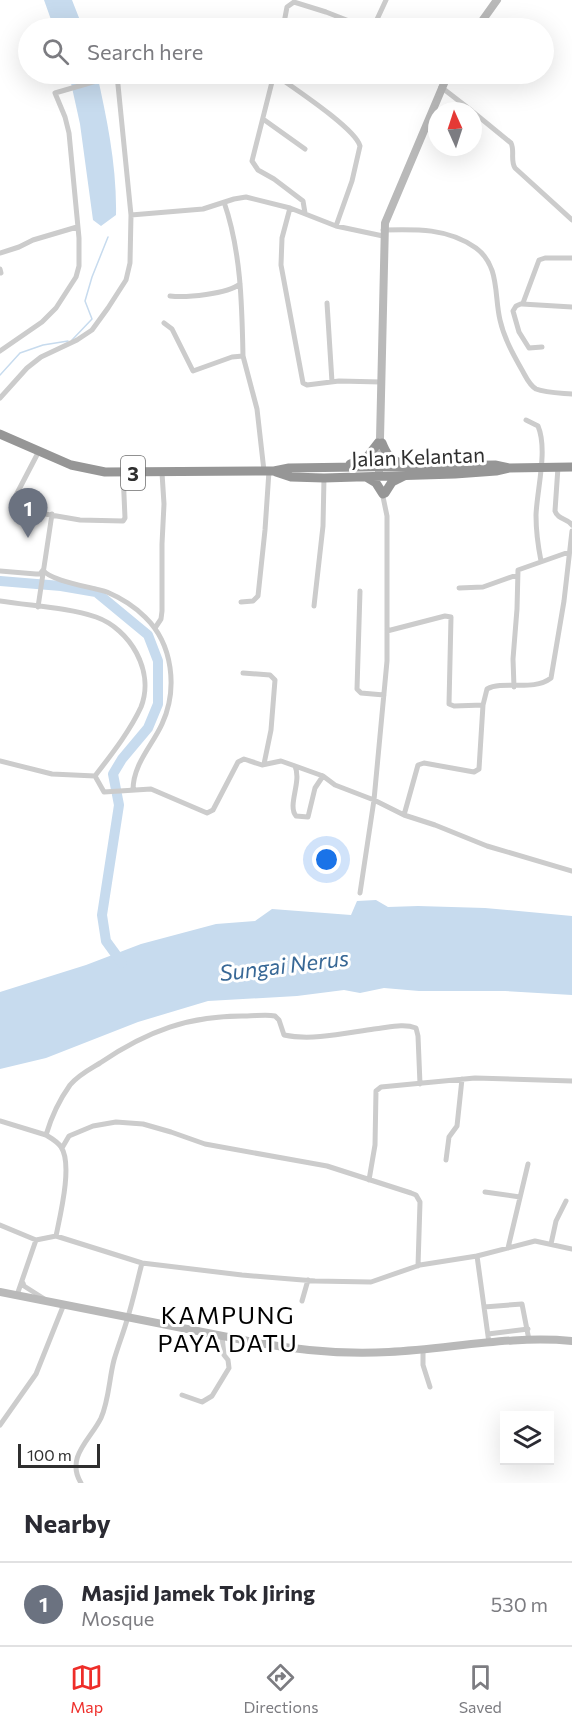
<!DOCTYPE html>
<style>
body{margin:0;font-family:Commissioner,sans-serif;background:#f2f2f3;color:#2b2b33}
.controls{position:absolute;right:18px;bottom:18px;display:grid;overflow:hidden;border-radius:0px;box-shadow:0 6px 24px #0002}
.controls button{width:54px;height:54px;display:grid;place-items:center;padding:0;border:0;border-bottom:2px solid #e1e1e2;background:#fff;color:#2b2b33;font:30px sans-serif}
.compass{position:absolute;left:428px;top:102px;width:54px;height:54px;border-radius:50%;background:#fff;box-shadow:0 6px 24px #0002;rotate:357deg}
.scale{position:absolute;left:18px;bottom:15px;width:82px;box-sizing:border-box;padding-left:6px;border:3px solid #2f2f2f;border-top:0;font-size:16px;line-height:21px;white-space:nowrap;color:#2f2f2f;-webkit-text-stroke:4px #fff;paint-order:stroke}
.you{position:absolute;left:327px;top:860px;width:21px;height:21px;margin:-15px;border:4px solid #fff;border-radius:50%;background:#1a73e8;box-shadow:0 0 0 9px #1a73e833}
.badge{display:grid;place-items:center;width:39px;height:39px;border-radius:50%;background:#ee2d29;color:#fff;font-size:20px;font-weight:700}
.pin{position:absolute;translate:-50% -50px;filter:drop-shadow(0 2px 3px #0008)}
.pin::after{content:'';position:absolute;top:32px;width:21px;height:18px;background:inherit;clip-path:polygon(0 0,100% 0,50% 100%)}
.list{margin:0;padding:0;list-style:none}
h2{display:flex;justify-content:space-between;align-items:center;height:78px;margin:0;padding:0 24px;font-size:26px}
h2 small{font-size:20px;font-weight:400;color:#7c7c81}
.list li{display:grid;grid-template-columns:39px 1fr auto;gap:18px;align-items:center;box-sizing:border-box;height:84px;padding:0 24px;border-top:2px solid #e1e1e2}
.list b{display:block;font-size:22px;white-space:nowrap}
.list p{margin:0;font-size:20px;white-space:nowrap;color:#7c7c81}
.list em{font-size:20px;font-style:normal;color:#7c7c81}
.icon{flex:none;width:33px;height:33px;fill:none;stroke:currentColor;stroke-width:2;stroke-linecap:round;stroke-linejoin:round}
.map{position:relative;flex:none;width:572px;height:1483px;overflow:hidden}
.search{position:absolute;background:#fff;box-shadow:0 6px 24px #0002;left:18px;right:18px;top:18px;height:66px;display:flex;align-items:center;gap:15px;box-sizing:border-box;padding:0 21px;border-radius:33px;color:#7c7c81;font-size:22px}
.sheet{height:162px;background:#fff}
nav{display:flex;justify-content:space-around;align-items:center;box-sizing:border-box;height:84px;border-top:2px solid #e1e1e2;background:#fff;font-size:16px;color:#7c7c81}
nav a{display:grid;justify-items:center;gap:3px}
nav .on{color:#ee2d29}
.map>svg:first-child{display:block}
.water{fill:#c7dbee}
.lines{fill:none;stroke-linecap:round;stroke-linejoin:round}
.stream{stroke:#c7dbee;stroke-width:1.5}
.river{stroke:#c7dbee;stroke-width:10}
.street{stroke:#ccc;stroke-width:5}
.secondary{stroke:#b9b9b9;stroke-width:8}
.highway{stroke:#969696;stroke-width:9}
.labels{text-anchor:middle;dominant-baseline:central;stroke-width:6;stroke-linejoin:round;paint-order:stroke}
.shield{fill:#fff;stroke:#6d6d6d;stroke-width:1.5}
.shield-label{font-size:20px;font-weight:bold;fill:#2f2f2f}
.street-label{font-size:21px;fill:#2f2f2f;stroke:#fff}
.water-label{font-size:22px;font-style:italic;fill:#386896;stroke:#fff}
.quarter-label{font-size:24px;letter-spacing:1.5px;fill:#000;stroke:#fff}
</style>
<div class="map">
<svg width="572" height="1483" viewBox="0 0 572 1483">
<rect width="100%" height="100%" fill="#fff"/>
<path class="water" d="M44,0h28l11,28h-29z
M69,74h28c10,45 20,93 19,141l-15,11 -8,-6 -13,-96z
M376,900l12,7 30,-1 67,2 87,8v79l-67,-4h-86l-35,-3 -24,5 -16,-3 -47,6 -89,5 -70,21 -92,36 -46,11v-77l86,-27 55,-21 75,-20 39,-3 17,-12 79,6 6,-14z"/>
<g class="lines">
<path class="stream" d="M72,340l20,-21 -7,-18 7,-24 16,-40
M0,375l20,-22 23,-8 25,-4"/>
<path class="river" d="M0,581l61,5 35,6 52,43 10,26v43l-10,24 -26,31 -9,15 6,31 -17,110 4,26 16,22"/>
<path class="street" d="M283,28l4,-21 7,-5 32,10 41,16
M373,28l13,-28
M274,74c18,13 81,54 86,72l-8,35 -16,45
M274,74l-22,87 6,9 16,9 29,22 2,12
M441,87l31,24
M473,112l38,31c4,8 -1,17 4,25l57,52
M263,119l42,30
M224,202c17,49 18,103 19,154
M290,208l-8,30 -1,27 22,118 4,2 32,-4 42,1
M131,215l72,-6 31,-10 12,-2 44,11 46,18 47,10
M383,230c33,-1 65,-2 93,18 24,18 18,47 24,72 4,18 13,34 22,50 4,7 7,15 14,19 10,4 25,4 36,5
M0,253l19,-6 14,-7 44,-13
M0,269l1,4
M170,296c16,2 57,-2 70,-12
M327,303l5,79
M522,304l50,3
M164,323l8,6 21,42 39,-14 11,-1 14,53 7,62
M542,347l-13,1 -10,-16 -6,-21 3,-5 7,-3 16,-43 6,-2h27
M0,351l42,-29 14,-14 20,-31 3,-11v-28l-10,-105 -4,-16 -10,-24 62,-18 14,140 -1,48 -4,17 -18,28 -16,22 -15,10 -36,17 -14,11 -27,30
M526,420l12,6c10,24 -1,63 -2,89 0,15 2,31 5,46
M39,451l-25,48 -2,7 4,3 64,11 43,1 2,-3 -2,-46
M558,467l-3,44c3,9 12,7 17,14
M0,571l36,3h4l3,-4c7,11 49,17 64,22 14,6 27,14 38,25 28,27 33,72 17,107 -10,22 -29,40 -29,66
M459,588l24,-1 34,-12
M360,591l-3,98 4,4 23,2
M0,601c30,5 67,6 96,16 34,12 59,54 45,90 -11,24 -30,48 -46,69
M241,602l12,-1 5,-5 7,-66 4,-59
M314,606l9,-80 1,-48
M38,607l14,-93
M155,628l6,-9 1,-8v-67l2,-40 -2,-31
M387,631l58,-15 6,1 -2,87 5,2 29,-1
M243,673l27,2 5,5 -4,50 -7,34
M514,687l-1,-28 4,-50 1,-39 51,-18
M0,761l52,13 43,2
M295,766c7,16 -8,39 1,50l12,1 7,-29 8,-12
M95,776l9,16 47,-3 56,24 6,-3 25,-48 6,-3 18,6 19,-4 42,15 12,9 39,15 30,15 31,10 52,21 85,25
M404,815l14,-50 6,-2 50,9 5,-3 4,-64 4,-16c17,-9 46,3 64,-11l13,-77 8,-70
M360,893l14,-93 13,-139v-145l-5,-24
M0,1121l46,14
M62,1148l7,-12 24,-10 23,-4 27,2 28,8 34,12 122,22 84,27 5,2 4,7 -2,64
M446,1160l3,-23 8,-11 5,-47
M369,1180l6,-35 1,-54 5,-4 94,-9 97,3
M485,1192l35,5
M0,1225l36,15 20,-4 86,27 100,12 73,6 56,1 49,-17 57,-9 12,87
M56,1236c4,-20 17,-72 5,-89 -3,-5 -10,-9 -15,-12 5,-17 14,-36 24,-50 8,-10 20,-16 30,-22 47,-32 90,-48 147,-47 9,0 19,-2 28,0l4,4 5,15c28,6 62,-2 90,-6 13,-1 29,-6 42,-1l2,8 2,48
M551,1244l5,-23 10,-20
M508,1248l20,-84
M477,1256l58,-15 37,8
M23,1283l1,3 22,14
M17,1295l19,-55
M302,1301l6,-21
M484,1307l38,-3 7,36
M488,1334l40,-5
M423,1349v16l7,22
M182,1395l20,7 10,-6 17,-28 -1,-8 -4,-5 -2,-19
M0,1425l36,-51 28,-70
M81,1483c-16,-26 10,-44 20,-65 8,-18 8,-39 13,-58 4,-14 9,-26 13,-40 6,-19 10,-38 15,-57"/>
<path class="secondary" d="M477,28l20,-28
M379,472l-1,-29 2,-4 5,-216 63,-149
M0,1292l248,49c47,9 93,14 141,11 61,-3 122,-17 183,-11"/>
<path class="highway" d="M0,434l71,31 34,7 169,-1 15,-3 206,-3 14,3
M382,443c4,10 8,18 20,20
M350,464l18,-8 10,-13
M276,472l15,5 33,1 131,-4 41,-3 13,-3 63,-1
M366,477l10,6 7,11
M385,493l7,-11 12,-6"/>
</g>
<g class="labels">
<rect class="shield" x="121" y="456" width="24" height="34" rx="4.5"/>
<g class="shield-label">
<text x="133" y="473">3</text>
</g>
<g class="street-label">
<text transform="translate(418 456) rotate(-2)">Jalan Kelantan</text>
</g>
<g class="water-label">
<text transform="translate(284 965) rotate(-7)">Sungai Nerus</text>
</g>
<g class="quarter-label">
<text x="228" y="1314">KAMPUNG<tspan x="228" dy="28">PAYA DATU</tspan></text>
</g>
</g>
</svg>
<div class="controls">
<button><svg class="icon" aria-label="layers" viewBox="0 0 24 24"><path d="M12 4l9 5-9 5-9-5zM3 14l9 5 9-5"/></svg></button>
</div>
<svg class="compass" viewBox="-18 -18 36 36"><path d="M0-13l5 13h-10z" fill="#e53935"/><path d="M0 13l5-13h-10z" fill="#7c7c81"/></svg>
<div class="scale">100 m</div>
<div class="you"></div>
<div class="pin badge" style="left:28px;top:538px;background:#6b7280">1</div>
<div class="search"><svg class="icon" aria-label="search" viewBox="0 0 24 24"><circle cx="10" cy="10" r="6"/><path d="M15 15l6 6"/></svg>Search here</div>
</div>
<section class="sheet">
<h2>Nearby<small></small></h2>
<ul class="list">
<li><span class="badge" style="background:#6b7280">1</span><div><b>Masjid Jamek Tok Jiring</b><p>Mosque</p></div><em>530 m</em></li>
</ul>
</section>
<nav>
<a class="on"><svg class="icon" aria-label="map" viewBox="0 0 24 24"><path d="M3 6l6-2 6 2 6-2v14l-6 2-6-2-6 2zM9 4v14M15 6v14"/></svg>Map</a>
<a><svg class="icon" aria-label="directions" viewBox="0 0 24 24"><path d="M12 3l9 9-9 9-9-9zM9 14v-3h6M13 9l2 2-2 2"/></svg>Directions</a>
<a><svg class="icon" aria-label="saved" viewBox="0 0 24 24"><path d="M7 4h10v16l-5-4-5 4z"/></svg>Saved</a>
</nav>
